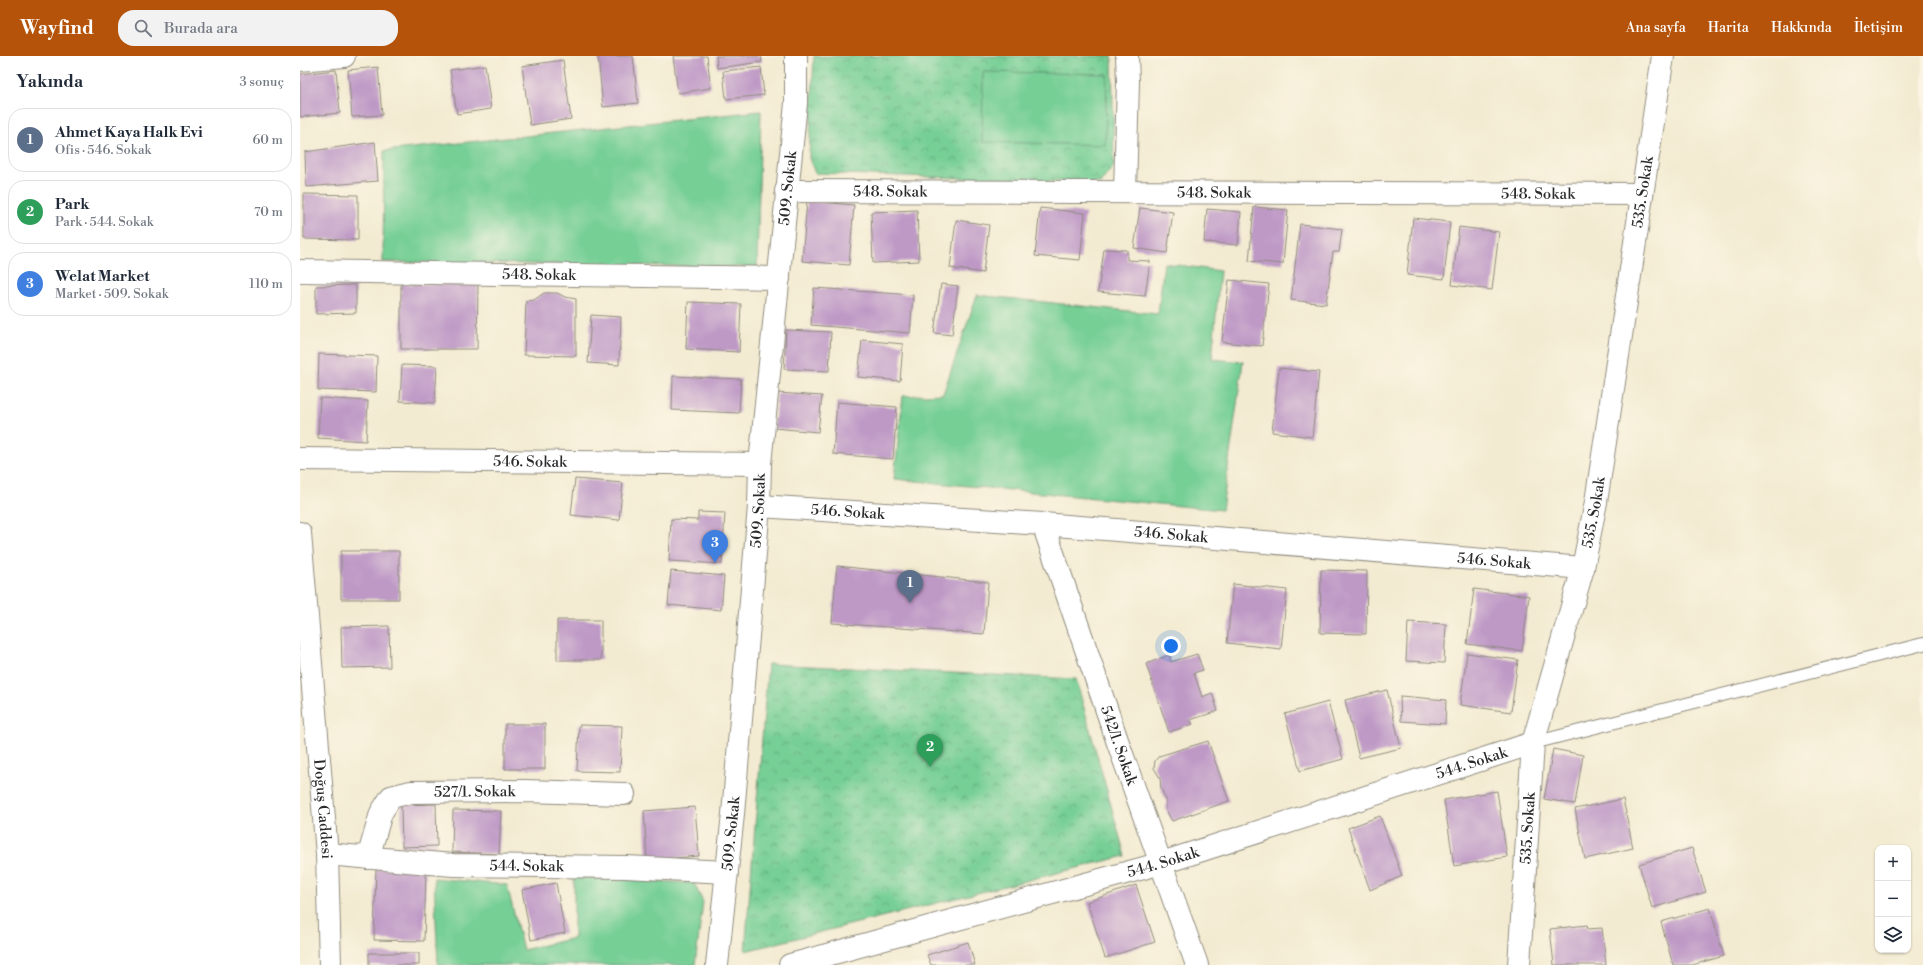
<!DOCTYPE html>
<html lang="tr">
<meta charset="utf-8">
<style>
body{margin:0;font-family:"Libre Bodoni",serif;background:#f2f2f3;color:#1f2937}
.controls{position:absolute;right:12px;bottom:12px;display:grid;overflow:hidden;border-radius:8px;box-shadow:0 1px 3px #0004}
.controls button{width:36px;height:36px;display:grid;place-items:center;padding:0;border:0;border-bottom:1px solid #e0e1e3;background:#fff;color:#1f2937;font:20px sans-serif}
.you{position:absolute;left:871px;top:590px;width:14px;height:14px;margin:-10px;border:3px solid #fff;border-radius:50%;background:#1a73e8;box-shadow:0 0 0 6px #1a73e833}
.badge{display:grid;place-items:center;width:26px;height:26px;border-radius:50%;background:#b45309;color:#fff;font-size:13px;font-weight:700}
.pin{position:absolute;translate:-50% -33px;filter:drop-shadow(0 1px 2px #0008)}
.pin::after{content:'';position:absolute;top:21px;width:14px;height:12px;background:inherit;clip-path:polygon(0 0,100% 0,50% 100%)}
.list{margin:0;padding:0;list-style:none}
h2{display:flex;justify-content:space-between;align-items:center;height:52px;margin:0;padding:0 16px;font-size:17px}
h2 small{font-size:13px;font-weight:400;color:#747a83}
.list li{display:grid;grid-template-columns:26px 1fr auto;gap:12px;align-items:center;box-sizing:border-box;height:64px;margin:0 8px 8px;padding:0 8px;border:1px solid #e0e1e3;border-radius:16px}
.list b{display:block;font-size:15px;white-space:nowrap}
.list p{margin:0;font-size:13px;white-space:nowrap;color:#747a83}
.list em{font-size:13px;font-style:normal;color:#747a83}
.icon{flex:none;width:22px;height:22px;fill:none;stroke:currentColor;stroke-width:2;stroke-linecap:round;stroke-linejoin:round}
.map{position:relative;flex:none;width:1623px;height:909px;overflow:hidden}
header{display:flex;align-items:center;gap:24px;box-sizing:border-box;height:56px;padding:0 20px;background:#b45309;color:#fff}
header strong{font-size:19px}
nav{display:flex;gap:22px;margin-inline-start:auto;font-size:14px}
.search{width:280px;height:36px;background:#f2f2f3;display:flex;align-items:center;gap:10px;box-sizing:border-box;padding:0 14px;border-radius:16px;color:#747a83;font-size:15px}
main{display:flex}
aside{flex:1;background:#fff}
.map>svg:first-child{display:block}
.park{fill:url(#park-crowns);stroke:#507d60}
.garden{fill:#76cf95;stroke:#507d60}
.building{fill:#be99c6}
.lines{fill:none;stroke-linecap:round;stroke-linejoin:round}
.service-casing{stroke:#8f8b7e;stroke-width:14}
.minor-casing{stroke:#8f8b7e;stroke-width:24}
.tertiary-casing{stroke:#8f8b7e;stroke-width:24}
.service{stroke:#fff;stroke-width:12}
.minor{stroke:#fff;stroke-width:22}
.tertiary{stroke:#fff;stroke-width:22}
.labels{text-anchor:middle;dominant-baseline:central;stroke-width:3.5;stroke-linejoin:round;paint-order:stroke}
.street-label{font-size:15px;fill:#2b2b2b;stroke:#fcf5e5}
</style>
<header>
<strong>Wayfind</strong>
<div class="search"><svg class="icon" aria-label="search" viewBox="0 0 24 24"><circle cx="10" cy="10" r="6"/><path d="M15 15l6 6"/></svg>Burada ara</div>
<nav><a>Ana sayfa</a><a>Harita</a><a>Hakkında</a><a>İletişim</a></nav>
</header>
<main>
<aside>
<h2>Yakında<small>3 sonuç</small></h2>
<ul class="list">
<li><span class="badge" style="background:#5c6f8a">1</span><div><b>Ahmet Kaya Halk Evi</b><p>Ofis · 546. Sokak</p></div><em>60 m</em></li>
<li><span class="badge" style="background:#2e9e5b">2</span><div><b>Park</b><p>Park · 544. Sokak</p></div><em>70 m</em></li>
<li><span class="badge" style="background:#3f7fe0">3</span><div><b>Welat Market</b><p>Market · 509. Sokak</p></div><em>110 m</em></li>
</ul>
</aside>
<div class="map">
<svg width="1623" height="909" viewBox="0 0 1623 909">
<defs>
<pattern id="park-crowns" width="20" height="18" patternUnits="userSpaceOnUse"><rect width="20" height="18" fill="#76cf95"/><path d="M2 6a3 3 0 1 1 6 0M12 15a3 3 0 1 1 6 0" fill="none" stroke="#61a87a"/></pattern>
</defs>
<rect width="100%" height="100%" fill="#fcf5e5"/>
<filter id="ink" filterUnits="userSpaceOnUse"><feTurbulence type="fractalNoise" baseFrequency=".025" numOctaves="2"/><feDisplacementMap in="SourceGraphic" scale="8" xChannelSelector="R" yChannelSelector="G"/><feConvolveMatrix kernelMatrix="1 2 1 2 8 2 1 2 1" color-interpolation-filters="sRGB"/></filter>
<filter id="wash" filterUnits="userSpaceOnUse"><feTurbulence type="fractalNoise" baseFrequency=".012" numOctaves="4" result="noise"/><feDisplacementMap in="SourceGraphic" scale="16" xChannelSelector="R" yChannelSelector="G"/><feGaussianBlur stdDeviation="0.9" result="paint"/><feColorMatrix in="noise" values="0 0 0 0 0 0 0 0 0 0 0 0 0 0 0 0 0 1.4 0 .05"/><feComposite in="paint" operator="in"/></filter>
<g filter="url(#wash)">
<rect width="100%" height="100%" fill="#f3ebd1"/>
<path class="park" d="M514,0h298l2,110 -14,17 -285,-10 -6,-15z
M468,608l308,15 49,177 -380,95z"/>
<path class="garden" d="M683,16l124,2 -2,71 -123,-3z
M461,55l-4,156 -374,-5 1,-111z
M864,207l56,8 -8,88 31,3 -21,148 -328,-31 9,-83 40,-2 34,-99 181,19z
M274,821l120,6 9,19 -8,63h-257l-4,-87 73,7 16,65 51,-12z"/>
<g id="blocks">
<path class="building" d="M298,0h35l5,47 -35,4z
M373,0h34l4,32 -33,5z
M416,0h45l1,6 -45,6z
M263,4l8,59 -41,6 -8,-59z
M185,9l6,44 -34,5 -7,-44z
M78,11l4,48 -30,2 -4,-47z
M461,11l3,28 -38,4 -3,-28z
M36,14l4,43 -40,4v-43z
M75,86l3,39 -72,6 -1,-35z
M4,138l54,1v45l-54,-1z
M507,145l47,4 -5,60 -47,-4z
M954,151l34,3 -5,54 -34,-3z
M740,152l45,5 -5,47 -45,-4z
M840,152l33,4 -6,41 -33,-5z
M907,153l34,3 -3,33 -34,-3z
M617,154l2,51 -46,2 -2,-51z
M1113,162l37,4 -6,57 -37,-4z
M656,164l33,5 -6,48 -33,-5z
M1000,168l42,5 -3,23h-6l-7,52 -35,-4z
M1159,171l40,5 -7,58 -40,-5z
M804,193l23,1v10l23,1 -5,35 -47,-4z
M929,224l40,4 -7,62 -40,-4z
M101,228h77l-1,65h-76z
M641,228l17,2 -6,49 -18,-2z
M56,229v28l-40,1v-28z
M514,232l99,7 -3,38 -99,-8z
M244,237h13l8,4 11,2v57l-52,-1 2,-54 8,-1z
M388,246l53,2 -2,48 -53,-3z
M291,259l30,2 -2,48 -31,-2z
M486,274l45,2 -2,39 -45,-2z
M562,284l41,4 -3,37 -42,-4z
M19,298l58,2 -1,36 -58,-2z
M102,309l35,1 -2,37 -35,-2z
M979,312l40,4 -7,65 -40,-5z
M373,320l68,3 -2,34 -67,-3z
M477,337l45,3 -4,36 -44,-4z
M20,342l48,3 -2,40 -48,-3z
M537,346l60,5 -4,52 -60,-5z
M275,423l48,4 -4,37 -48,-5z
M398,456l27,1 -3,51 -53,-3 2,-42 27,1z
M41,495h58v48h-58z
M537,510l151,16 -4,52 -152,-11z
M1021,514l46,1 -1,63 -46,-1z
M371,515l53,5 -3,34 -53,-5z
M933,528l54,6 -6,59 -54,-6z
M1174,533l55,7 -7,55 -55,-7z
M257,564h44v40h-44z
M1108,566l38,2 -2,39 -38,-2z
M89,570l1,41 -48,1 -1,-41z
M1167,597l51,7 -7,52 -51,-7z
M897,598l6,16 -9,3 8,24 10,-4 6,18 -28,9 3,4 -24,8 -23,-68 23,-9 2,7z
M1087,634l14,58 -42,10 -14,-58z
M1100,640l46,4 -1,24 -44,-3z
M1028,646l15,57 -43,12 -15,-57z
M205,668h40v45h-40z
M279,669l43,1 -2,46 -43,-1z
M908,685l21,60 -57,20 -6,-11v-10l-5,-12 -1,-10 -6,-10 1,-7 4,-5z
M1253,693l30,6 -8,49 -31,-5z
M1197,735l10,66 -53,9 -10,-66z
M1323,743l10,49 -48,11 -10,-50z
M136,748l1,42 -35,1 -1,-42z
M395,751l4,49 -52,4 -3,-49z
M153,754l48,1 -2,43 -47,-2z
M1080,760l22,60 -32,14 -22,-62z
M1392,792l14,44 -54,16 -13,-44z
M76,812l50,2 -2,71 -50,-1z
M256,827l9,50 -34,7 -9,-50z
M836,829l19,57 -50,16 -18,-56z
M1410,852l14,48 -32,9h-19l-12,-43z
M1287,869l1,4 14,-1 4,37h-52l-4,-36z
M668,886l7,23h-44l-4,-10z
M69,897h50v12h-50z"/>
</g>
</g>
<g filter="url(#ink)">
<use href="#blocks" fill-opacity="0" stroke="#8f8b7e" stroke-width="1"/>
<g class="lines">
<defs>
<path id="service" d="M1233,687l390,-99"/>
<g id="minor">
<path d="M0,4l44,-4"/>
<path id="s1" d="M486,135l856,3"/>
<path d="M825,136l3,-110 -1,-26"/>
<path id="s2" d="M0,215l479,7"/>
<path id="s3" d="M0,403l460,5"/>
<path id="s4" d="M459,450l284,18 540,44"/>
<path id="s5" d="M743,468l74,216 80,225"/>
<path id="s6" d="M27,798l126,11 173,2 101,5"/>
<path id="s7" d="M68,802l13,-45 10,-16 20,-5 114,-1 99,3"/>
<path id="s8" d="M417,909l16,-151 26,-308 1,-42 36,-361v-47"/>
<path id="s9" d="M490,909l372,-102 371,-120"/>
<path id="s10" d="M1219,909l14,-222 50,-175 13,-66 67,-446"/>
</g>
<g id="tertiary">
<path id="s11" d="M0,477l27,321 3,111"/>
</g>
</defs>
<use href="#service" class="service-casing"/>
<use href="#minor" class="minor-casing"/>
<use href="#tertiary" class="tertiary-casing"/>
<use href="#service" class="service"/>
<use href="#minor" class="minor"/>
<use href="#tertiary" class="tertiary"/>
</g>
</g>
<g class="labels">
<g class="street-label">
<text stroke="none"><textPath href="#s8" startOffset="780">509. Sokak</textPath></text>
<text stroke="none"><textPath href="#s1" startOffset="104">548. Sokak</textPath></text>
<text stroke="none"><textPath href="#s1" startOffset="428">548. Sokak</textPath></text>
<text stroke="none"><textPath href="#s10" startOffset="785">535. Sokak</textPath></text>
<text stroke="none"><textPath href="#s1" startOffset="752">548. Sokak</textPath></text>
<text stroke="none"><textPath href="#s2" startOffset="239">548. Sokak</textPath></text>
<text stroke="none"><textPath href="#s3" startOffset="230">546. Sokak</textPath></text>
<text stroke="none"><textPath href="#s8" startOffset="456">509. Sokak</textPath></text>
<text stroke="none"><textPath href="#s4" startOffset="89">546. Sokak</textPath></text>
<text stroke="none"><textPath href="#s10" startOffset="461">535. Sokak</textPath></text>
<text stroke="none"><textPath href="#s4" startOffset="413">546. Sokak</textPath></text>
<text stroke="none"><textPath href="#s4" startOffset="737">546. Sokak</textPath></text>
<text stroke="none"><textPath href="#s5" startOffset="234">542/1. Sokak</textPath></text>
<text stroke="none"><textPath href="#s9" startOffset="711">544. Sokak</textPath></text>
<text stroke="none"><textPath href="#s7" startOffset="150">527/1. Sokak</textPath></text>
<text stroke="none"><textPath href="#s11" startOffset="277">Doğuş Caddesi</textPath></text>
<text stroke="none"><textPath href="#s10" startOffset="137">535. Sokak</textPath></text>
<text stroke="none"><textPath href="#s8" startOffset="132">509. Sokak</textPath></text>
<text stroke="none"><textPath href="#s9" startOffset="387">544. Sokak</textPath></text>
<text stroke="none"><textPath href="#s6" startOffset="200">544. Sokak</textPath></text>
</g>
</g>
</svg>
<div class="controls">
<button>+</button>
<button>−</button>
<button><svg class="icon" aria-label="layers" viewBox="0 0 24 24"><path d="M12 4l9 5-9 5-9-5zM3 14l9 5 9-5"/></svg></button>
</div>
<div class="you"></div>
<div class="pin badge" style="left:610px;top:547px;background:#5c6f8a">1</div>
<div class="pin badge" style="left:630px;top:711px;background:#2e9e5b">2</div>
<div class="pin badge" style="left:415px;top:507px;background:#3f7fe0">3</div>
</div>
</main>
